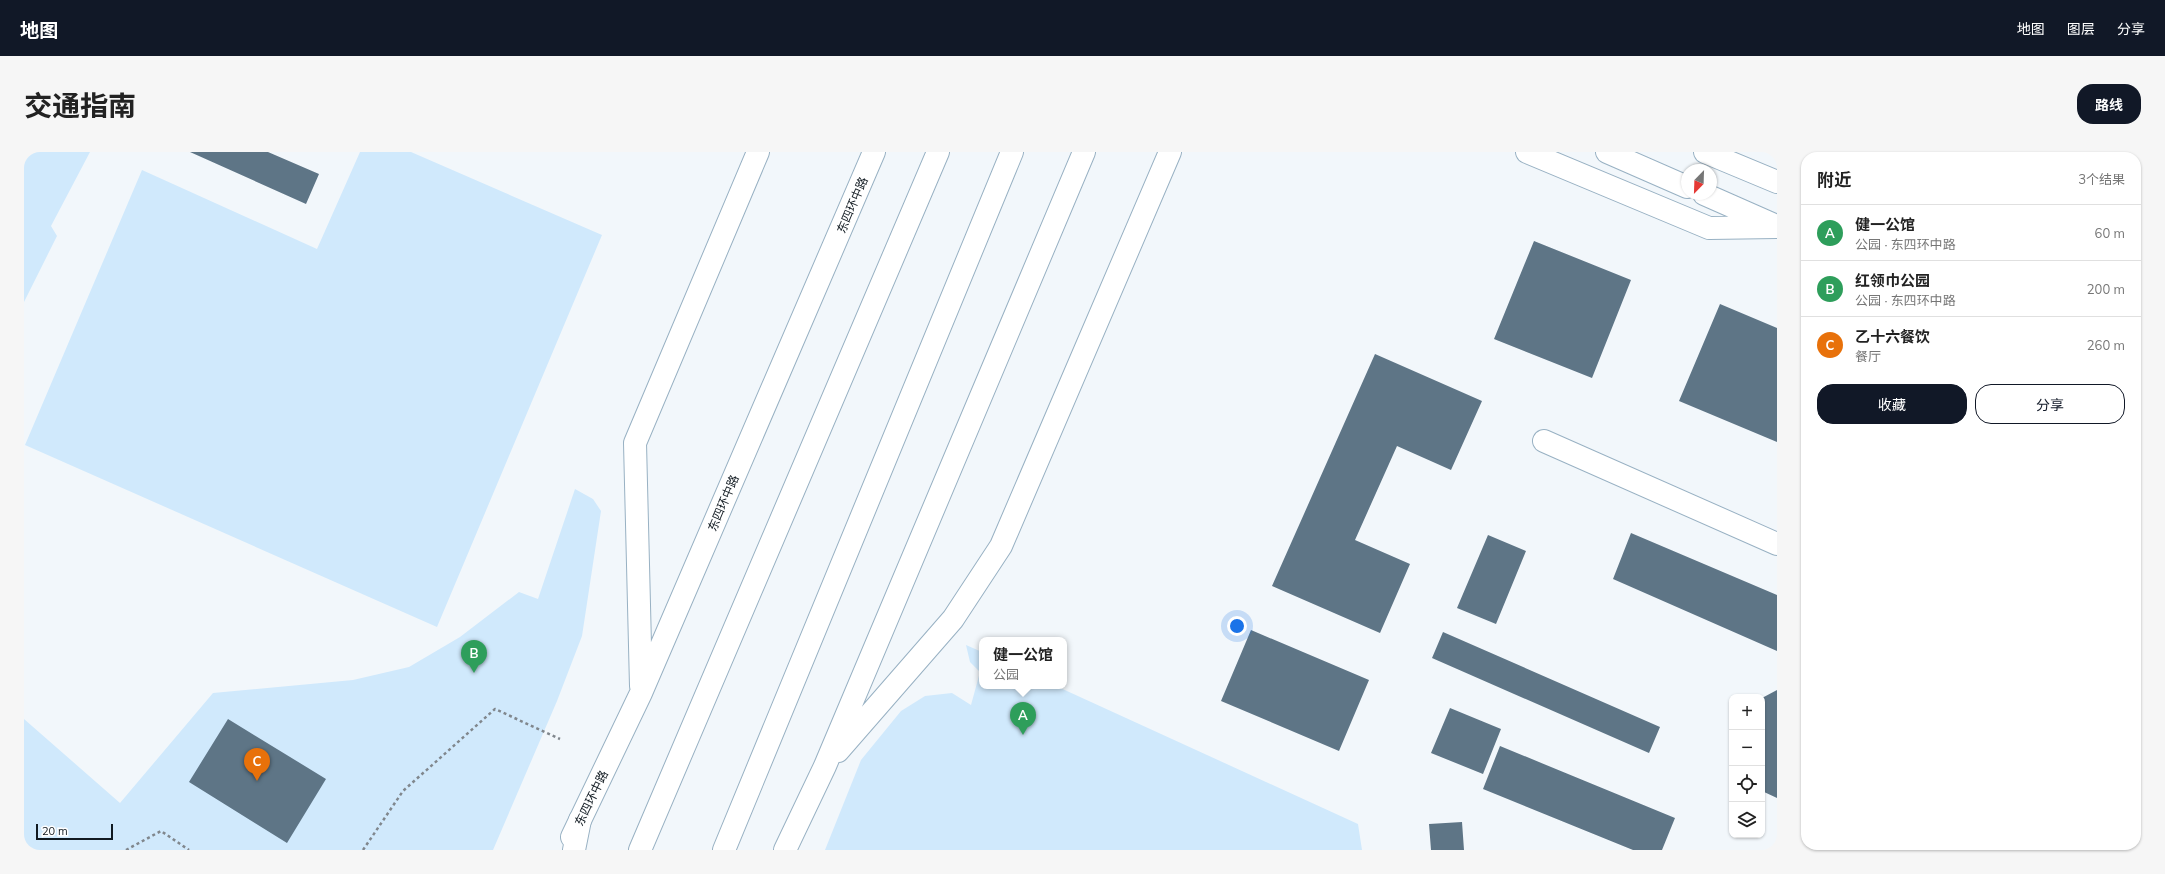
<!DOCTYPE html>
<html lang="zh">
<meta charset="utf-8">
<style>
body{margin:0;font-family:Mulish,"Noto Sans SC",sans-serif;background:#f6f6f6;color:#222}
.controls{position:absolute;right:12px;bottom:12px;display:grid;overflow:hidden;border-radius:8px;box-shadow:0 1px 3px #0004}
.controls button{width:36px;height:36px;display:grid;place-items:center;padding:0;border:0;border-bottom:1px solid #e0e0e0;background:#fff;color:#222;font:20px sans-serif}
.compass{position:absolute;left:1657px;top:12px;width:36px;height:36px;border-radius:50%;background:#fff;box-shadow:0 1px 3px #0004;rotate:203deg}
.scale{position:absolute;left:12px;bottom:10px;width:77px;box-sizing:border-box;padding-left:4px;border:2px solid #111a21;border-top:0;font-size:11px;line-height:14px;white-space:nowrap;color:#111a21;-webkit-text-stroke:3px #fff;paint-order:stroke}
.you{position:absolute;left:1213px;top:474px;width:14px;height:14px;margin:-10px;border:3px solid #fff;border-radius:50%;background:#1a73e8;box-shadow:0 0 0 6px #1a73e833}
.badge{display:grid;place-items:center;width:26px;height:26px;border-radius:50%;background:#111827;color:#fff;font-size:13px;font-weight:700}
.pin{position:absolute;translate:-50% -33px;filter:drop-shadow(0 1px 2px #0008)}
.pin::after{content:'';position:absolute;top:21px;width:14px;height:12px;background:inherit;clip-path:polygon(0 0,100% 0,50% 100%)}
.popup{position:absolute;left:955px;top:485px;width:88px;height:52px;box-sizing:border-box;display:grid;place-content:center;border-radius:8px;background:#fff;filter:drop-shadow(0 1px 3px #0005);font-size:13px;white-space:nowrap;color:#767676}
.popup b{font-size:15px;color:#222}
.popup::after{content:'';position:absolute;left:50%;top:100%;margin-left:-8px;border:8px solid transparent;border-top-color:#fff}
.list{margin:0;padding:0;list-style:none}
h2{display:flex;justify-content:space-between;align-items:center;height:52px;margin:0;padding:0 16px;font-size:17px}
h2 small{font-size:13px;font-weight:400;color:#767676}
.list li{display:grid;grid-template-columns:26px 1fr auto;gap:12px;align-items:center;box-sizing:border-box;height:56px;padding:0 16px;border-top:1px solid #e0e0e0}
.list b{display:block;font-size:15px;white-space:nowrap}
.list p{margin:0;font-size:13px;white-space:nowrap;color:#767676}
.list em{font-size:13px;font-style:normal;color:#767676}
.actions{display:flex;gap:8px;padding:12px 16px}
.actions a{flex:1;padding:9px 0;border:1px solid #111827;border-radius:16px;text-align:center;font-size:14px;color:#111827}
.actions .main{background:#111827;color:#fff}
.icon{flex:none;width:22px;height:22px;fill:none;stroke:currentColor;stroke-width:2;stroke-linecap:round;stroke-linejoin:round}
.map{position:relative;flex:none;width:1753px;height:698px;overflow:hidden;border-radius:16px}
header{display:flex;align-items:center;gap:24px;box-sizing:border-box;height:56px;padding:0 20px;background:#111827;color:#fff}
header strong{font-size:19px}
nav{display:flex;gap:22px;margin-inline-start:auto;font-size:14px}
.intro{display:flex;align-items:center;justify-content:space-between;box-sizing:border-box;height:96px;padding:0 24px}
h1{margin:0;font-size:28px}
.button{padding:10px 18px;border-radius:16px;background:#111827;color:#fff;font-size:14px;font-weight:700}
main{display:flex;gap:24px;padding:0 24px}
aside{flex:1;background:#fff;border-radius:16px;box-shadow:0 1px 3px #0004}
.map>svg:first-child{display:block}
.green{fill:#d0e9fc}
.building{fill:#5e7586}
.lines{fill:none;stroke-linecap:round;stroke-linejoin:round}
.street-casing{stroke:#98b1c3;stroke-width:24}
.secondary-casing{stroke:#98b1c3;stroke-width:24}
.primary-casing{stroke:#98b1c3;stroke-width:24}
.highway-casing{stroke:#98b1c3;stroke-width:24}
.path{stroke:#80878d;stroke-width:2.5;stroke-dasharray:3 3;stroke-linecap:butt}
.street{stroke:#fff;stroke-width:22}
.secondary{stroke:#fff;stroke-width:22}
.primary{stroke:#fff;stroke-width:22}
.highway{stroke:#fff;stroke-width:22}
.labels{text-anchor:middle;dominant-baseline:central;stroke-width:3.5;stroke-linejoin:round;paint-order:stroke}
.street-label{font-size:12px;fill:#111a21;stroke:#fff}
</style>
<header>
<strong>地图</strong>
<nav><a>地图</a><a>图层</a><a>分享</a></nav>
</header>
<div class="intro"><h1>交通指南</h1><a class="button">路线</a></div>
<main>
<div class="map">
<svg width="1753" height="698" viewBox="0 0 1753 698">
<rect width="100%" height="100%" fill="#f2f7fb"/>
<path class="green" d="M0,0h66l-39,74 6,10 -33,66z
M336,0h51l191,83 -165,392 -412,-182 117,-275 175,79z
M551,337l18,10 8,12 -19,125 -25,65 -64,149h-469v-131l96,84 93,-110 140,-13 56,-13 51,-30 59,-45 19,7z
M942,493l16,7v34h74l302,138 4,26h-537l36,-90 40,-49 24,-15 27,-3 19,12 9,-33 -10,-10z"/>
<path class="building" d="M166,0h78l51,22 -13,30z
M1510,89l97,39 -39,98 -98,-39z
M1696,152l57,24v114l-98,-41z
M1351,202l107,47 -31,69 -54,-24 -42,94 55,24 -30,69 -108,-47z
M1607,381l146,62v56l-164,-72z
M1464,383l38,16 -30,73 -39,-16z
M1227,478l118,50 -30,71 -118,-50z
M1419,480l217,95 -11,26 -217,-95z
M1753,538v108l-15,-7v-93z
M1426,556l51,21 -18,45 -52,-21z
M204,567l98,60 -39,64 -98,-61z
M1476,594l175,72 -13,32h-29l-150,-61z
M1438,670l2,28h-33l-2,-26z"/>
<g class="lines">
<defs>
<path id="street" d="M1520,289l233,103"/>
<path id="secondary" d="M1503,0l182,76 68,-1
M1583,0l80,35
M1680,42l68,30
M617,534l-6,-243 123,-291
M814,599l115,-132 48,-73 169,-394
M548,685l69,-144 233,-541
M761,698l40,-84 259,-614"/>
<path id="primary" d="M1681,0l72,30"/>
<path id="highway" d="M550,698l6,-30
M616,698l298,-698
M700,698l288,-698"/>
</defs>
<use href="#street" class="street-casing"/>
<use href="#secondary" class="secondary-casing"/>
<use href="#primary" class="primary-casing"/>
<use href="#highway" class="highway-casing"/>
<path class="path" d="M102,698l35,-19 28,19
M339,698l40,-59 92,-82 65,30"/>
<use href="#street" class="street"/>
<use href="#secondary" class="secondary"/>
<use href="#primary" class="primary"/>
<use href="#highway" class="highway"/>
</g>
<g class="labels">
<g class="street-label">
<text transform="translate(828 53) rotate(-67)">东四环中路</text>
<text transform="translate(699 351) rotate(-67)">东四环中路</text>
<text transform="translate(567 646) rotate(-64)">东四环中路</text>
</g>
</g>
</svg>
<div class="controls">
<button>+</button>
<button>−</button>
<button><svg class="icon" aria-label="locate" viewBox="0 0 24 24"><circle cx="12" cy="12" r="6"/><path d="M12 2v4M12 18v4M2 12h4M18 12h4"/></svg></button>
<button><svg class="icon" aria-label="layers" viewBox="0 0 24 24"><path d="M12 4l9 5-9 5-9-5zM3 14l9 5 9-5"/></svg></button>
</div>
<svg class="compass" viewBox="-18 -18 36 36"><path d="M0-13l5 13h-10z" fill="#e53935"/><path d="M0 13l5-13h-10z" fill="#767676"/></svg>
<div class="scale">20 m</div>
<div class="you"></div>
<div class="pin badge" style="left:999px;top:583px;background:#2e9e5b">A</div>
<div class="popup"><b>健一公馆</b>公园</div>
<div class="pin badge" style="left:450px;top:521px;background:#2e9e5b">B</div>
<div class="pin badge" style="left:233px;top:629px;background:#e8710a">C</div>
</div>
<aside>
<h2>附近<small>3个结果</small></h2>
<ul class="list">
<li><span class="badge" style="background:#2e9e5b">A</span><div><b>健一公馆</b><p>公园 · 东四环中路</p></div><em>60 m</em></li>
<li><span class="badge" style="background:#2e9e5b">B</span><div><b>红领巾公园</b><p>公园 · 东四环中路</p></div><em>200 m</em></li>
<li><span class="badge" style="background:#e8710a">C</span><div><b>乙十六餐饮</b><p>餐厅</p></div><em>260 m</em></li>
</ul>
<div class="actions"><a class="main">收藏</a><a>分享</a></div>
</aside>
</main>
